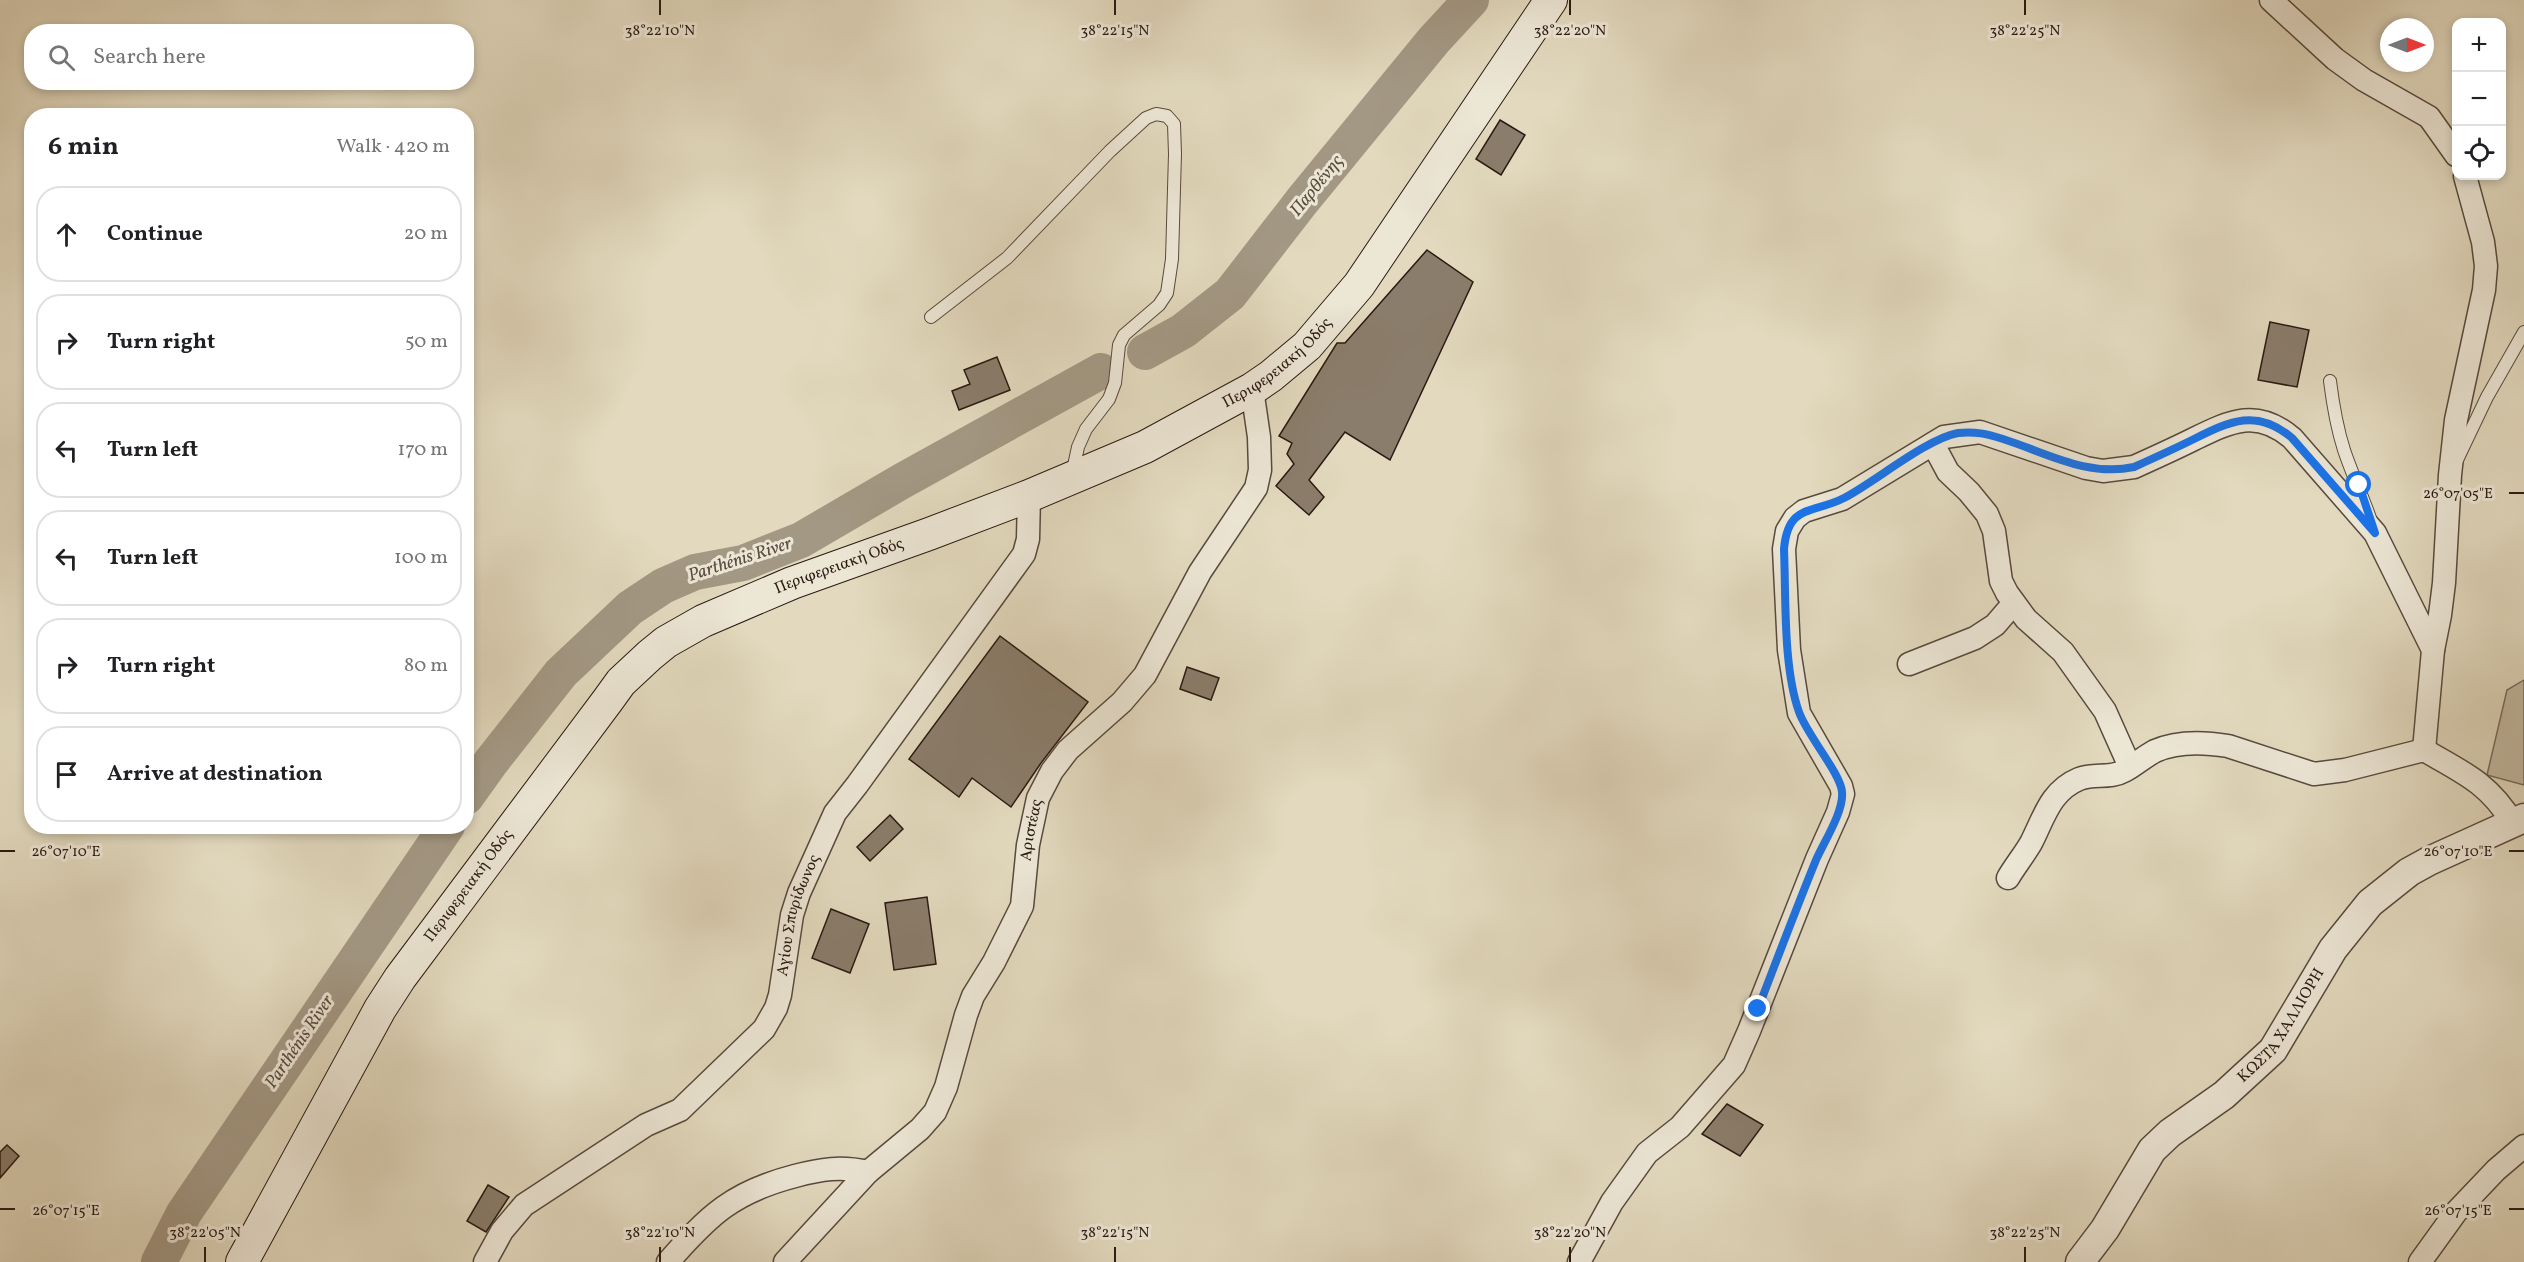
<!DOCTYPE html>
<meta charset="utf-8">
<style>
body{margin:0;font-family:Vollkorn,serif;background:#f2f2f2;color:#202124}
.controls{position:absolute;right:18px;top:18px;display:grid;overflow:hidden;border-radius:12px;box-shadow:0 3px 9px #0003}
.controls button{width:54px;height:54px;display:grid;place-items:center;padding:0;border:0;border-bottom:2px solid #e0e0e0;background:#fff;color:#202124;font:30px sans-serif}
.compass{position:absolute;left:2380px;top:18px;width:54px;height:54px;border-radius:50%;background:#fff;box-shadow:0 3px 9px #0003;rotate:90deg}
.stop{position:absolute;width:18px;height:18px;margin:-14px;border:4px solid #1a73e8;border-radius:50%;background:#fff}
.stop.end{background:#1a73e8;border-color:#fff;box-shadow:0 2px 6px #0008}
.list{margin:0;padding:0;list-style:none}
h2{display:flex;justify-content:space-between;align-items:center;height:78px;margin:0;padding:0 24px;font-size:26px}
h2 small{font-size:20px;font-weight:400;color:#757577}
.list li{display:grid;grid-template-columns:39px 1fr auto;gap:18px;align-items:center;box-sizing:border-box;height:96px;margin:0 12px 12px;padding:0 12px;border:2px solid #e0e0e0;border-radius:24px}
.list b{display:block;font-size:22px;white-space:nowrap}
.list em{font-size:20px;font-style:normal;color:#757577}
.icon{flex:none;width:33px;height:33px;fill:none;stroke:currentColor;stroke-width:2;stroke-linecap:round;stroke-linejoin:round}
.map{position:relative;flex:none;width:2524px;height:1262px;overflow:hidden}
.search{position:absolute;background:#fff;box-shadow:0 3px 9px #0003;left:24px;top:24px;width:450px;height:66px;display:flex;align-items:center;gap:15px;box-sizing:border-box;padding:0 21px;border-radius:24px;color:#757577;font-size:22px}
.panel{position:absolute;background:#fff;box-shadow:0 3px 9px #0003;left:24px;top:108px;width:450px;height:726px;border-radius:24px}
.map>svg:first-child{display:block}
.green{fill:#c3b9a1;stroke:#766a5a;stroke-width:1.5}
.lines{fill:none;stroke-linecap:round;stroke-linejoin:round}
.river{stroke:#a39884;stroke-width:36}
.building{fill:#8a7d6b;stroke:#2a1a12;stroke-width:1.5}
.service-casing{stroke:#584a3d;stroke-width:14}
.minor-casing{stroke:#584a3d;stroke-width:25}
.tertiary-casing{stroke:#584a3d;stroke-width:31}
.secondary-casing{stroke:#2a1a12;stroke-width:34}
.service{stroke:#ece6d5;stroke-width:12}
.minor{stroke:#ece6d5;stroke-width:22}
.tertiary{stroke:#ece6d5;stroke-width:28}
.secondary{stroke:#ece6d5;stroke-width:32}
.route{stroke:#1a73e8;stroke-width:8}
.ticks{fill:none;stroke:#2a1a12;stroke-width:2}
.labels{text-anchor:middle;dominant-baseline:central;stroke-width:6;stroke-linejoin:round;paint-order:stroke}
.street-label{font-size:16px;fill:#2a1a12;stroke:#ece6d5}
.water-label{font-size:18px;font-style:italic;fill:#5a4c40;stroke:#ece6d5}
.ticks-label{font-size:15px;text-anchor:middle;fill:#2a1a12;stroke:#ece6d5;stroke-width:6;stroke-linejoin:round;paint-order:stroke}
</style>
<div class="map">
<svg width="2524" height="1262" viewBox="0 0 2524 1262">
<rect width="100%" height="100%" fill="#e2d9be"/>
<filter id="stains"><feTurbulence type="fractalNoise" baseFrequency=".00333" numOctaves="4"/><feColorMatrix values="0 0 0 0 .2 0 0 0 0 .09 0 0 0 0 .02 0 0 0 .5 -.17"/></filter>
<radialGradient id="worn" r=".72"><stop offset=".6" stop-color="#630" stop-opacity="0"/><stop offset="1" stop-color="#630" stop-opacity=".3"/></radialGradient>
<path class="green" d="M2524,680v105l-37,-10 20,-85z"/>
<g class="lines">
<path class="river" d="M1145,352l38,-21 47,-37 72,-93 132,-161 37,-40
M466,797l25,-35 70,-89 69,-65 33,-22 32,-14 48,-9 58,-23 101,-59 199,-110
M159,1262l25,-49 263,-387"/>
</g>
<path class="building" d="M1500,120l25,15 -24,40 -25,-16z
M1427,250l46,32 -83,178 -45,-28 -36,48 15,17 -15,18 -33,-29 18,-22 -7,-10 5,-11 -13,-7 58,-93h8z
M2270,322l39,8 -12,57 -39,-7z
M997,357l13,33 -51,20 -7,-19 18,-7 -6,-14z
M1000,636l88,66 -47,61 -30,44 -39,-29 -13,19 -50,-38z
M1187,667l32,11 -8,22 -31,-11z
M890,815l13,14 -33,32 -13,-14z
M927,897l9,67 -42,6 -9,-67z
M831,909l38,15 -19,49 -38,-15z
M1727,1104l36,21 -23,31 -38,-22z
M7,1145l12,11 -19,22v-26z
M488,1185l21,12 -23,35 -19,-11z"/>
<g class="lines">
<defs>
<path id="service" d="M931,317l76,-59 103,-107 36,-33 10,-4 11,2 7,8 1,30 -3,105 -5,34 -8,12 -35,30 -5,10 -4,38 -6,16 -23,30 -8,18 -6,28
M2330,381c3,24 7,47 14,69 8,24 19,47 27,71
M2457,460l30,-63 37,-65"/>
<g id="minor">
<path d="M2271,0l64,59 29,21 65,37 27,38"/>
<path d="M1933,444l15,28 21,20 18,22 7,17 7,50 6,12 19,26 37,33 42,59 25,56"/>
<path d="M1909,664l66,-26 20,-13 19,-22"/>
<path d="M2424,750l9,-100 7,-35 4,-32 6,-108 6,-55 28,-130 2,-24 -3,-24 -18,-66"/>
<path d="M2008,878c7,-12 16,-23 23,-35 13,-25 19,-52 48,-64 15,-6 31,0 45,-8 11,-6 20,-14 31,-20 22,-10 49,-9 73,-5l86,28 31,-4 79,-20c38,22 65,33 88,72"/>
<path id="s1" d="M485,1262l17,-31 22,-26 122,-80 34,-15 84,-81 12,-21 4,-13 12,-80 7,-22 36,-80 22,-28 167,-231 4,-15 1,-43"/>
<path d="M668,1262c41,-47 65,-70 127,-86 26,-7 46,-10 73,-4"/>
<path id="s2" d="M785,1262l83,-90 52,-43 15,-17 11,-25 20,-72 7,-19 21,-34 28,-56 6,-61 10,-47 14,-27 16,-21 54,-48 23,-27 55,-103 56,-84 4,-18 -1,-33 -7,-48"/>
<path d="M1579,1262l33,-60 35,-49 33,-26 54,-62 15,-34 68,-172 21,-47 5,-18 -2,-8 -42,-73 -10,-63 -5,-101 3,-18 8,-13 9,-7 38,-12 102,-62 36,-5 106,36 17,3 31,-4c20,-9 40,-18 60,-28 37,-18 63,-31 98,-1l83,95 58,117"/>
<path d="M2420,1262l36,-50 40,-42 28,-24"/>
</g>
<g id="tertiary">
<path id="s3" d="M2080,1262l25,-33 47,-79 18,-17 54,-38 49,-45 60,-101 37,-46 39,-31 20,-11 95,-43"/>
</g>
<g id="secondary">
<path id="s4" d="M242,1262l138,-253 20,-31 208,-278 13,-18 29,-27 16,-13 37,-21 89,-38 137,-49 100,-38 116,-49 107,-58 19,-13 36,-30 52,-61 192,-285"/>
</g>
</defs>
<use href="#service" class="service-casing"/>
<use href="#minor" class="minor-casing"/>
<use href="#tertiary" class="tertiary-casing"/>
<use href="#secondary" class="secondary-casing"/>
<use href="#service" class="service"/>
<use href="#minor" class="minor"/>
<use href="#tertiary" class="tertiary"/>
<use href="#secondary" class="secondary"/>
</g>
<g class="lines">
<path class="route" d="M1758,1009c19,-50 38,-100 58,-149 8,-18 28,-49 26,-68 -1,-18 -35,-57 -43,-80 -16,-45 -13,-115 -15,-163 4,-46 29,-35 60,-51 31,-16 82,-59 114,-65 17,-2 29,1 45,6 44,14 84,38 131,28 20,-9 40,-18 60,-28 36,-18 63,-31 98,-1l83,95 -16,-48"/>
</g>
<path class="ticks" d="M660,0v15M1115,0v15M1570,0v15M2025,0v15M2509,493h15M0,851h15M2509,851h15M0,1209h15M2509,1209h15M205,1247v15M660,1247v15M1115,1247v15M1570,1247v15M2025,1247v15"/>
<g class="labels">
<g class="street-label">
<text stroke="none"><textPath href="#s4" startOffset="1430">Περιφερειακή Οδός</textPath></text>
<text stroke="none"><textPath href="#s4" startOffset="944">Περιφερειακή Οδός</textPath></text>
<text stroke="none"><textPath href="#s2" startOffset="514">Αριστέας</textPath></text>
<text stroke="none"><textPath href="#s4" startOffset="440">Περιφερειακή Οδός</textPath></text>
<text stroke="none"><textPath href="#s1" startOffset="489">Αγίου Σπυρίδωνος</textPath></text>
<text stroke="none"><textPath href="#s3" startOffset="315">ΚΩΣΤΑ ΧΑΛΛΙΟΡΗ</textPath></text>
</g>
<g class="water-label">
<text transform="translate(1317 186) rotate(-51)">Παρθένης</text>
<text transform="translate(740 560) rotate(-18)">Parthénis River</text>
<text transform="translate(300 1042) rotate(-56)">Parthénis River</text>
</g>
</g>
<g class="ticks-label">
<text x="660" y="35">38°22'10"N</text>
<text x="1115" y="35">38°22'15"N</text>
<text x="1570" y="35">38°22'20"N</text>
<text x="2025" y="35">38°22'25"N</text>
<text x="2458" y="498">26°07'05"E</text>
<text x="2458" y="856">26°07'10"E</text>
<text x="66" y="856">26°07'10"E</text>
<text x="2458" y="1215">26°07'15"E</text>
<text x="66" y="1215">26°07'15"E</text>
<text x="205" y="1237">38°22'05"N</text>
<text x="660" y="1237">38°22'10"N</text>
<text x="1115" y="1237">38°22'15"N</text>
<text x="1570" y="1237">38°22'20"N</text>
<text x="2025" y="1237">38°22'25"N</text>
</g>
<rect width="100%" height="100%" filter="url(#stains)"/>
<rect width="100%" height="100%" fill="url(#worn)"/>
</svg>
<div class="controls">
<button>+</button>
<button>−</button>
<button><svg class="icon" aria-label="locate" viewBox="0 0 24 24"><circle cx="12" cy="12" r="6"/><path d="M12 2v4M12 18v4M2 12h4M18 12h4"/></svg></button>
</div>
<svg class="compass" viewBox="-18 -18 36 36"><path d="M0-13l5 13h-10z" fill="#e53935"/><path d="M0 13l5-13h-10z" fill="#757577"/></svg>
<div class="stop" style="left:2359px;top:485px"></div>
<div class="stop end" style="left:1758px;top:1009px"></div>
<div class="search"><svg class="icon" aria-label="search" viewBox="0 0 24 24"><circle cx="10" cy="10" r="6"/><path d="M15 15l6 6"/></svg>Search here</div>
<section class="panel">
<h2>6 min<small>Walk · 420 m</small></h2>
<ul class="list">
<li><svg class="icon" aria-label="ahead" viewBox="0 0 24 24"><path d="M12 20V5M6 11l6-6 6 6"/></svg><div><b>Continue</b></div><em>20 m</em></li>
<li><svg class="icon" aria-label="right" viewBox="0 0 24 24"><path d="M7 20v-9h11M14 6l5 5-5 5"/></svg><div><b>Turn right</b></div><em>50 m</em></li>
<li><svg class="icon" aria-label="left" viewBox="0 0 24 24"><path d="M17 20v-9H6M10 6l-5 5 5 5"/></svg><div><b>Turn left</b></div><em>170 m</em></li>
<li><svg class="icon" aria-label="left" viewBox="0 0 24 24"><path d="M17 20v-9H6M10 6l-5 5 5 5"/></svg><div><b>Turn left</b></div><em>100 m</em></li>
<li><svg class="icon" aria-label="right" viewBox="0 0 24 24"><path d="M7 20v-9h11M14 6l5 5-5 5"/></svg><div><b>Turn right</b></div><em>80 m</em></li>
<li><svg class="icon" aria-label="arrive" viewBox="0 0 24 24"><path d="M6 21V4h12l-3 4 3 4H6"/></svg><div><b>Arrive at destination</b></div></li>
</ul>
</section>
</div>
